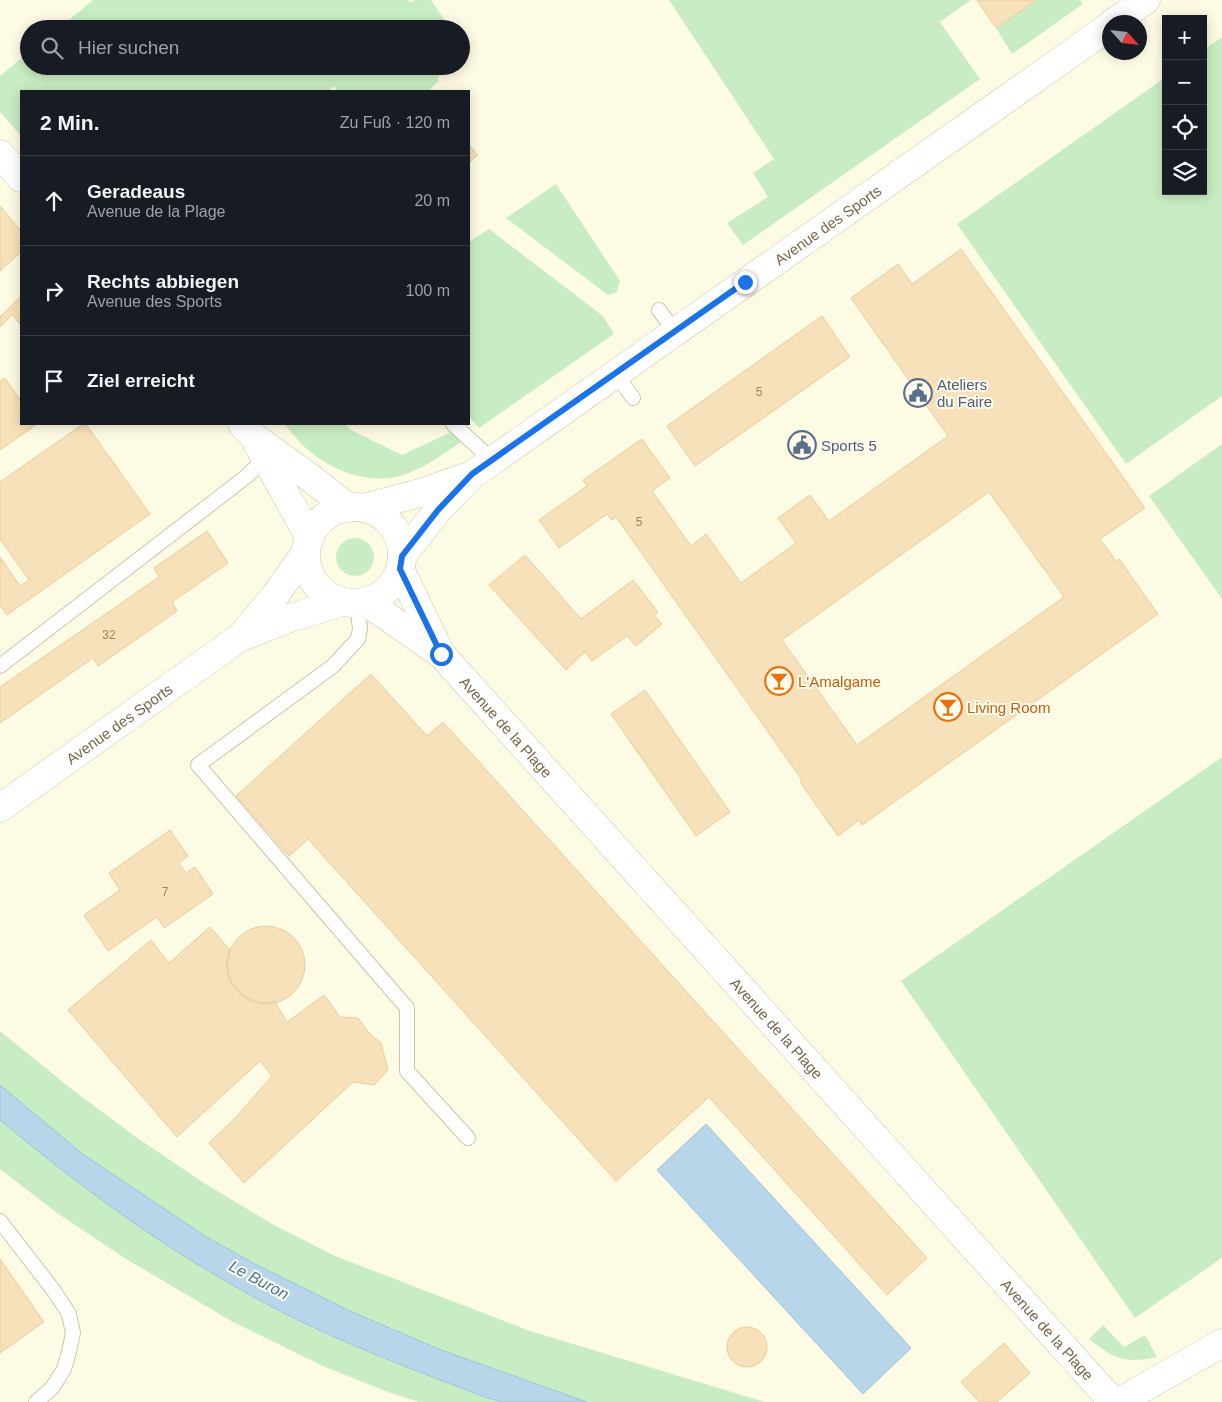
<!DOCTYPE html>
<html lang="de">
<meta charset="utf-8">
<style>
body{margin:0;font-family:Helvetica,sans-serif;background:#20242c;color:#f1f3f6}
.controls{position:absolute;right:15px;top:15px;display:grid;overflow:hidden;border-radius:0px;box-shadow:0 2px 12px #0003}
.controls button{width:45px;height:45px;display:grid;place-items:center;padding:0;border:0;border-bottom:1px solid #363941;background:#171b24;color:#f1f3f6;font:25px sans-serif}
.compass{position:absolute;left:1102px;top:15px;width:45px;height:45px;border-radius:50%;background:#171b24;box-shadow:0 2px 12px #0003;rotate:117deg}
.stop{position:absolute;width:15px;height:15px;margin:-11px;border:4px solid #1a73e8;border-radius:50%;background:#fff}
.stop.end{background:#1a73e8;border-color:#fff;box-shadow:0 1px 5px #0008}
.list{margin:0;padding:0;list-style:none}
h2{display:flex;justify-content:space-between;align-items:center;height:65px;margin:0;padding:0 20px;font-size:21px}
h2 small{font-size:16px;font-weight:400;color:#9ea1a6}
.list li{display:grid;grid-template-columns:32px 1fr auto;gap:15px;align-items:center;box-sizing:border-box;height:90px;padding:0 20px;border-top:1px solid #363941}
.list b{display:block;font-size:19px;white-space:nowrap}
.list p{margin:0;font-size:16px;white-space:nowrap;color:#9ea1a6}
.list em{font-size:16px;font-style:normal;color:#9ea1a6}
.icon{flex:none;width:28px;height:28px;fill:none;stroke:currentColor;stroke-width:2;stroke-linecap:round;stroke-linejoin:round}
.map{position:relative;flex:none;width:1222px;height:1402px;overflow:hidden}
.search{position:absolute;background:#171b24;box-shadow:0 2px 12px #0003;left:20px;top:20px;width:450px;height:55px;display:flex;align-items:center;gap:12px;box-sizing:border-box;padding:0 18px;border-radius:28px;color:#9ea1a6;font-size:19px}
.panel{position:absolute;background:#171b24;box-shadow:0 2px 12px #0003;left:20px;top:90px;width:450px;height:335px;border-radius:0px}
.map>svg:first-child{display:block}
.green{fill:#c9edc2}
.water{fill:#b7d6ea;stroke:#9cc3dd}
.building{fill:#f6e1ba;stroke:#eacc99;fill-rule:evenodd}
.lines{fill:none;stroke-linecap:round;stroke-linejoin:round}
.lane-casing{stroke:#d1c5a9;stroke-width:16}
.street-casing{stroke:#d1c5a9;stroke-width:29}
.secondary-casing{stroke:#d5c7a7;stroke-width:29}
.lane{stroke:#fff;stroke-width:14}
.street{stroke:#fff;stroke-width:28}
.secondary{stroke:#fff;stroke-width:28}
.route{stroke:#1a73e8;stroke-width:6}
.labels{text-anchor:middle;dominant-baseline:central;stroke-width:4;stroke-linejoin:round;paint-order:stroke}
.number-label{font-size:12px;fill:#998564}
.street-label{font-size:15px;fill:#7a6647;stroke:#fffced}
.service-label{font-size:15px;fill:#4e5e75;stroke:#fffced;text-anchor:start}
.food-label{font-size:15px;fill:#c56008;stroke:#fffced;text-anchor:start}
.water-label{font-size:16px;font-style:italic;fill:#44799f;stroke:#fffced}
</style>
<div class="map">
<svg width="1222" height="1402" viewBox="0 0 1222 1402">
<rect width="100%" height="100%" fill="#fefbe5"/>
<path class="green" d="M93,0h315l2,3 5,-3h16l19,29h-392z
M669,0h302l-31,22 40,57 -237,166 -16,-22 41,-26 -15,-24 21,-14z
M1037,0h43l3,4 -71,50 -16,-26z
M1222,37v359l-96,68 -169,-240 209,-147v114h37v-141z
M29,52v14h423l-13,8 -1,8 -10,9h-90l-4,-5 -6,5h-307v45l-21,-24v-36z
M556,184l64,97 -3,11 -9,3 -102,-77z
M489,229l114,87 11,18 -135,94 -10,-12v-174z
M284,424h61l6,6 51,25 51,-24 7,9v3c-18,12 -36,25 -57,32 -29,10 -66,-2 -90,-21 -11,-8 -20,-20 -29,-30z
M1222,444v155l-73,-103z
M336 557a19 19 0 1 1 38 0a19 19 0 1 1-38 0Z
M1222,757v501l-87,60 -234,-337z
M0,1031l74,60 62,46 68,46 70,42 61,31 195,75 235,71h-178l-146,-52 -91,-39 -95,-47 -50,-28 -121,-81 -84,-70z
M0,1120c72,60 148,115 228,163 56,33 117,59 178,83 31,12 63,25 95,36h-82l-31,-10 -63,-25 -92,-45 -107,-63 -69,-46 -57,-44z
M1103,1325l21,22 21,-12 12,22c-32,7 -43,2 -68,-18z"/>
<path class="water" d="M0,1085l84,70 121,81 50,28 95,47 91,39 146,52h-86l-16,-5c-87,-33 -176,-66 -256,-114 -81,-46 -157,-103 -229,-163z
M706,1124l205,224 -48,46 -206,-224z"/>
<path class="building" d="M977,0h60l-41,28z
M469,145l9,10 -9,8z
M0,206l21,25v21l-21,19z
M961,249l184,259 -45,31 16,22 3,-2 39,55 -296,211 -3,-5 -21,16 -38,-54 2,-2 -186,-263 -4,3 -5,-6 -48,34 -20,-28 48,-34 -4,-6 59,-41 28,39 -18,13 39,55 15,-12 35,49 55,-40 -18,-25 32,-23 19,26 119,-85 -97,-138 47,-34 14,20zM989,492l75,105 -207,148 -75,-105z
M21,296v29l-9,-10 -12,12v-10z
M822,316l28,41 -155,109 -28,-40z
M5,378l16,23v23h16l-37,26v-69z
M83,424h3l64,90 -143,101 -7,-10v-48l20,29 9,-6 -29,-41v-57z
M207,531l21,32 -56,39 5,9 -79,55 -5,-8 -93,65v-36l159,-110 -5,-9z
M525,555l56,64 52,-39 25,32 -4,3 8,9 -26,22 -9,-10 -35,25 -7,-9 -19,18 -77,-85z
M371,674l56,62 16,-14 484,536 -40,37 -178,-198 -93,84 -308,-342 -19,17 -53,-60z
M645,690l85,122 -34,24 -85,-122z
M170,830l18,26 -9,7 7,10 9,-6 18,27 -49,34 -7,-11 -49,34 -24,-36 36,-25 -11,-17z
M227 965a39 39 0 1 1 78 0a39 39 0 1 1-78 0Z
M210,927l20,23 -3,14 1,10 4,9 12,14 17,6 14,-1 12,20 37,-27 16,22 18,1 12,16 11,9 7,27 -14,15 -21,-3 -109,101 -35,-40 27,-26 36,-41 -12,-15 -83,76 -109,-127 83,-70 18,23z
M0,1259l44,63 -44,31z
M727 1347a20 20 0 1 1 40 0a20 20 0 1 1-40 0Z
M1004,1343l26,30 -33,29h-18l-18,-20z"/>
<g class="lines">
<defs>
<path id="lane" d="M659,310l16,22
M616,374l17,24
M453,424l39,36
M357,603l3,26 -2,10 -25,27 -135,99 209,243v63l61,67
M0,666l247,-190 18,-18
M0,1221l54,70 15,23 4,19 -4,19 -5,17 -12,19 -16,14"/>
<g id="street">
<path d="M0,154l21,24"/>
<path d="M242,424l12,13 50,36 45,35"/>
<path d="M257,443l53,95"/>
<path d="M400,569l41,85"/>
<path id="s1" d="M366,602l75,52 672,748"/>
<path d="M1119,1402l103,-59"/>
</g>
<g id="secondary">
<path d="M1114,22l32,-22"/>
<circle cx="354" cy="555" r="48"/>
<path d="M363,508l64,-17 39,-14"/>
<path id="s2" d="M402,556l36,-46 34,-35 638,-449"/>
<path d="M242,635l32,-38 32,-45"/>
<path id="s3" d="M0,808l239,-170 51,-20 52,-16"/>
</g>
</defs>
<use href="#lane" class="lane-casing"/>
<use href="#street" class="street-casing"/>
<use href="#secondary" class="secondary-casing"/>
<use href="#lane" class="lane"/>
<use href="#street" class="street"/>
<use href="#secondary" class="secondary"/>
</g>
<g class="lines">
<path class="route" d="M441,654l-41,-85 2,-13 36,-46 34,-36 273,-192"/>
</g>
<defs>
<symbol id="civic-ring" viewBox="-11 -11 22 22"><circle r="9.5" fill="#fffced" stroke="#5c6f8a" stroke-width="1.5"/><path d="M-.6-6.5H3V-4.5H.6V-3L4-1V1h2V6H-6V1h2V-1L-.6-3ZM-1.2 2.5V6h2.4V2.5Z" fill="#5c6f8a"/></symbol>
<symbol id="bar-ring" viewBox="-11 -11 22 22"><circle r="9.5" fill="#fffced" stroke="#e8710a" stroke-width="1.5"/><path d="M-6-5H6L.8 .8V4.5H3.5V6h-7V4.5H-.8V.8Z" fill="#e8710a"/></symbol>
</defs>
<g fill-rule="evenodd">
<use href="#civic-ring" x="902" y="377" width="32" height="32"/>
<use href="#civic-ring" x="786" y="429" width="32" height="32"/>
<use href="#bar-ring" x="763" y="665" width="32" height="32"/>
<use href="#bar-ring" x="932" y="691" width="32" height="32"/>
</g>
<g class="labels">
<g class="number-label">
<text x="759" y="392">5</text>
<text x="639" y="522">5</text>
<text x="109" y="635">32</text>
<text x="165" y="892">7</text>
</g>
<g class="street-label">
<text stroke="none"><textPath href="#s2" startOffset="542">Avenue des Sports</textPath></text>
<text stroke="none"><textPath href="#s3" startOffset="146">Avenue des Sports</textPath></text>
<text stroke="none"><textPath href="#s1" startOffset="189">Avenue de la Plage</textPath></text>
<text stroke="none"><textPath href="#s1" startOffset="594">Avenue de la Plage</textPath></text>
<text stroke="none"><textPath href="#s1" startOffset="999">Avenue de la Plage</textPath></text>
</g>
<g class="service-label">
<text x="937" y="384">Ateliers<tspan x="937" dy="17">du Faire</tspan></text>
<text x="821" y="445">Sports 5</text>
</g>
<g class="food-label">
<text x="798" y="681">L'Amalgame</text>
<text x="967" y="707">Living Room</text>
</g>
<g class="water-label">
<text transform="translate(259 1280) rotate(28)">Le Buron</text>
</g>
</g>
</svg>
<div class="controls">
<button>+</button>
<button>−</button>
<button><svg class="icon" aria-label="locate" viewBox="0 0 24 24"><circle cx="12" cy="12" r="6"/><path d="M12 2v4M12 18v4M2 12h4M18 12h4"/></svg></button>
<button><svg class="icon" aria-label="layers" viewBox="0 0 24 24"><path d="M12 4l9 5-9 5-9-5zM3 14l9 5 9-5"/></svg></button>
</div>
<svg class="compass" viewBox="-18 -18 36 36"><path d="M0-13l5 13h-10z" fill="#e53935"/><path d="M0 13l5-13h-10z" fill="#9ea1a6"/></svg>
<div class="stop" style="left:441px;top:654px"></div>
<div class="stop end" style="left:745px;top:282px"></div>
<div class="search"><svg class="icon" aria-label="search" viewBox="0 0 24 24"><circle cx="10" cy="10" r="6"/><path d="M15 15l6 6"/></svg>Hier suchen</div>
<section class="panel">
<h2>2 Min.<small>Zu Fuß · 120 m</small></h2>
<ul class="list">
<li><svg class="icon" aria-label="ahead" viewBox="0 0 24 24"><path d="M12 20V5M6 11l6-6 6 6"/></svg><div><b>Geradeaus</b><p>Avenue de la Plage</p></div><em>20 m</em></li>
<li><svg class="icon" aria-label="right" viewBox="0 0 24 24"><path d="M7 20v-9h11M14 6l5 5-5 5"/></svg><div><b>Rechts abbiegen</b><p>Avenue des Sports</p></div><em>100 m</em></li>
<li><svg class="icon" aria-label="arrive" viewBox="0 0 24 24"><path d="M6 21V4h12l-3 4 3 4H6"/></svg><div><b>Ziel erreicht</b></div></li>
</ul>
</section>
</div>
